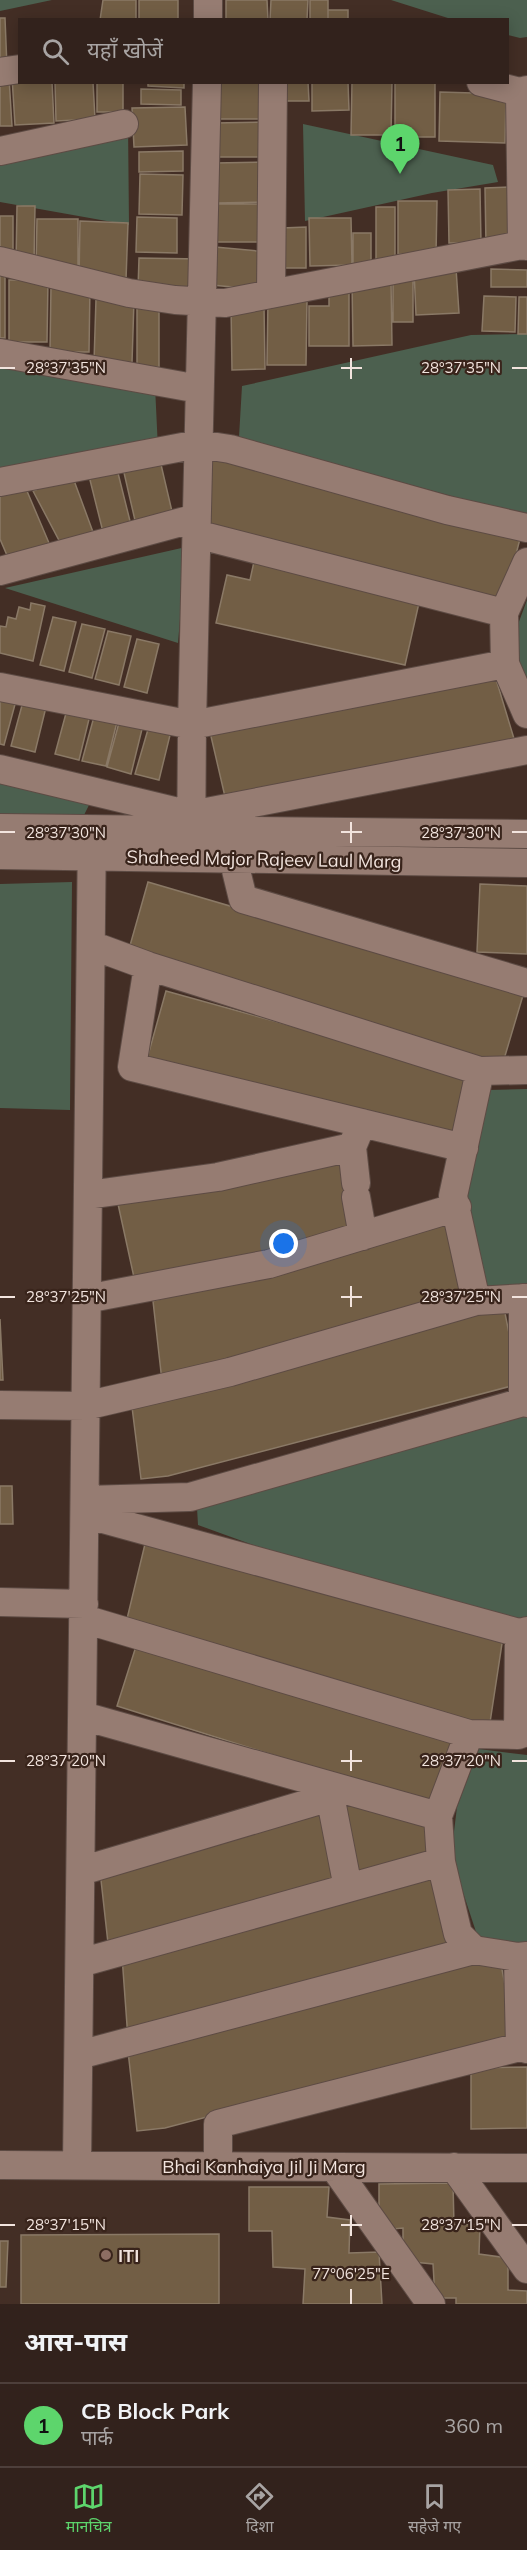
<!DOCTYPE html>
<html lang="hi">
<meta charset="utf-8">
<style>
body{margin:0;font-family:Mulish,"Noto Sans Devanagari",sans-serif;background:#3a2a25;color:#f1f3f6}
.you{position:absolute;left:284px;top:1244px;width:21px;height:21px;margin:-15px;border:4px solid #fff;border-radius:50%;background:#1a73e8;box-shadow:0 0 0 9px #1a73e833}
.badge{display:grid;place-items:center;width:39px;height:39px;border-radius:50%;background:#5dd56c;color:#111;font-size:20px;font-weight:700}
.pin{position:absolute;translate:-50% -50px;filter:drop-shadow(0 2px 3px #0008)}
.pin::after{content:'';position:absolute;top:32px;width:21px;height:18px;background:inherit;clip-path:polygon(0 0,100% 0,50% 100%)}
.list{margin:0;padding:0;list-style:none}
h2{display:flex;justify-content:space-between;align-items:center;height:78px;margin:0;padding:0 24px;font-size:26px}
h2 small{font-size:20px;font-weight:400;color:#a8a4a3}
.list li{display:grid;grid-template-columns:39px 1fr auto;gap:18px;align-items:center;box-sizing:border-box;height:84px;padding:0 24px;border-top:2px solid #4d3f3b}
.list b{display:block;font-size:22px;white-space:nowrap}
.list p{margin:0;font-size:20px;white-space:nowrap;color:#a8a4a3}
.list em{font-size:20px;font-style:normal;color:#a8a4a3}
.icon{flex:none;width:33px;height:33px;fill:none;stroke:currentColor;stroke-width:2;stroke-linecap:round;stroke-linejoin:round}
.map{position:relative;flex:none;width:527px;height:2304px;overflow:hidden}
.search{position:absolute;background:#32221c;box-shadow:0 3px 15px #0003;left:18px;right:18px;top:18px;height:66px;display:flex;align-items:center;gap:15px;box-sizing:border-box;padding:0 21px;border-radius:0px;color:#a8a4a3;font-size:22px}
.sheet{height:162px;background:#32221c}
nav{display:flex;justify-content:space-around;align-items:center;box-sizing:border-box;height:84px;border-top:2px solid #4d3f3b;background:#32221c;font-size:16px;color:#a8a4a3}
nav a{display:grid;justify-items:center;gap:3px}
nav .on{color:#5dd56c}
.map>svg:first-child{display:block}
.green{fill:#4c604f}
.building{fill:#725e45;stroke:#8a7966;stroke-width:1.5}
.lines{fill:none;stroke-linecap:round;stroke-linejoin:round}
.minor-casing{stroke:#5d4b44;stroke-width:30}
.minor{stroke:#967c72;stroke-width:28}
.ticks{fill:none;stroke:#f2e4de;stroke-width:2}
.education-dot{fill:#8d6e63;stroke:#39241b;stroke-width:2}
.labels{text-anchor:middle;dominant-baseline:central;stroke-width:4.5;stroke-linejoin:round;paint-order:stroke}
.street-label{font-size:18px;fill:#f2e4de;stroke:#39241b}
.poi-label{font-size:18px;font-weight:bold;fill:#f2e4de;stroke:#39241b;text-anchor:start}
.ticks-label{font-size:15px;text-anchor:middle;fill:#f2e4de;stroke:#39241b;stroke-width:4.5;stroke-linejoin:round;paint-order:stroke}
</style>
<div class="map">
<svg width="527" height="2304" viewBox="0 0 527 2304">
<rect width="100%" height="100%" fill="#432e25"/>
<path class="green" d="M0,0h52l-52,11z
M391,0h136v37l-7,1 -12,-3v-15l-57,-1z
M128,123l1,102 -129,-23v-59z
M303,124l190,41 5,17 -66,11 -127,28z
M527,334v183l-288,-80 3,-51 229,-51z
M0,347l155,39 3,63 -158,33z
M186,547l-8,96 -173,-55z
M527,600v96l-8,-19 -2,-50z
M0,782l91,19 -7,14 -84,-1z
M72,882l-2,228 -70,-2v-224z
M527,1089v200l-40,1 -23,-97 24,-103z
M527,1410v216l-260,-76 -69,-25 -1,-17z
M479,1749l48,6v192l-47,-3 -29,-88 6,-49z"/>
<path class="building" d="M103,0h33v20h-36z
M139,0h39v20h-39z
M226,0h41l1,20h-42z
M271,0h37l-1,20h-37z
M310,0h18v20h-18z
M328,10h20v10h-20z
M0,18h5l2,49h-7z
M12,77l8,5h32l2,41 -39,2z
M9,78l3,48h-12v-47z
M55,82h38l2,37 -39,2z
M97,82h26v30h-26z
M148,82h36v6l-36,-2z
M218,82h50v37h-50z
M282,82h26l1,19h-26z
M312,82h36l1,28 -37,1z
M352,82h40l-1,53h-40z
M395,82h40v55h-40z
M141,89l40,1v15l-40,-1z
M440,92l66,2 -1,49 -66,-2z
M185,107l2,38 -53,2 -2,-39z
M268,122l1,35h-53l-1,-34z
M183,151v20l-44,1v-20z
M270,162v40l-55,1v-40z
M140,174l43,1 -1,40 -43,-1z
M513,187l2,58h-29l-1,-57z
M480,189l1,54h-32l-1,-53z
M398,201h39l-1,54 -38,-1z
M212,204h55v38h-54z
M17,206h18l-1,57h-18z
M376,207h19v59h-19z
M0,216h13v42h-13z
M137,217l40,1v35l-41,-1z
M309,218h42l1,47 -42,1z
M37,219h41v50h-42z
M80,221l48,2 -2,57 -47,-1z
M306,227v41h-23l-1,-40z
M353,233h18v33h-18z
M215,247l53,5 -4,38 -52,-5z
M139,258l61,1v31l-62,-1z
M456,268l3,45 -43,2 -2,-45z
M491,269l36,1v17h-36z
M0,272h5v66h-5z
M393,273h20v49h-20z
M9,280h39l-1,62h-38z
M391,281l1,64 -39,1 -1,-64z
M329,284h20v62h-40v-40h20z
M51,286h39l-1,66h-39z
M484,296l32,1 -1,35 -33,-1z
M519,297h8v37h-9z
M96,299l38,1 -2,63 -38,-1z
M268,300h39l-1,65h-39z
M231,306h33l1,63 -33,1z
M137,307h22v60h-22z
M159,456l15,64 -37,9 -15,-65z
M213,458l309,73 -19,74 -302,-81z
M117,469l16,64 -28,7 -16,-64z
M72,475l21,57 -31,14 -29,-55z
M24,484l28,66 -40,17 -12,-28v-45z
M255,557l166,37 -16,71 -189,-42 11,-48 23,5z
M31,603l14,3 -12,55 -33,-8v-27l6,1 2,-10 8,2 3,-12 11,3z
M53,617l23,5 -12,49 -24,-6z
M82,624l23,5 -13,49 -23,-6z
M108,631l23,5 -12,49 -24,-6z
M137,639l22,5 -12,49 -23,-6z
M493,669l22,73 -289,59 -16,-69z
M0,693l17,4 -13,48 -4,-1z
M24,698l23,5 -12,49 -24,-6z
M68,706l23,5 -12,49 -24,-6z
M95,713l23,5 -12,48 -24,-5z
M120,719l23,6 -12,49 -24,-7z
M149,726l22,5 -12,49 -24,-6z
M148,882l376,110 -22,74 -373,-117z
M480,884l47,2v68l-50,-2z
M166,991l307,85 -19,63 -309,-73z
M344,1157l16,77 -225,48 -17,-78z
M453,1216l16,81 -307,84 -9,-80z
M503,1303l16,81 -351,92 -27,3 -10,-80z
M0,1319l3,61h-3z
M0,1486h12l1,38h-13z
M145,1544l358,93 -14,92 -363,-106z
M138,1640l315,99 -21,66 -315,-99z
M343,1800l83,20 3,45 -71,13z
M321,1804l13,77 -225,71 -9,-81z
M439,1872l18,79 -329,88 -6,-83z
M499,1954l16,82 -350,92 -28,3 -9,-80z
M527,2067v61l-56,1v-61z
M453,2183l1,42 26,-1 -1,30 29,4v32l19,1v13h-71v-6h-21l-2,-34 -30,-3v-33l-24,2v-46z
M249,2187h80l-2,30 23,3 -1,33 30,-1 3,52h-79l2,-35 -32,-2 -1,-36h-23z
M219,2234v70h-198v-69z
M0,2241h8l-2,46h-6z"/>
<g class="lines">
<defs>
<path id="minor" d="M208,0v20
M0,72l20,-3
M481,82l39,10 7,-2
M520,92l2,153
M0,151l124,-27
M0,261l129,32 46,7 50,3 297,-58 5,1
M271,294l2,-212
M0,353l199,36
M0,482l198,-38 32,5 217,61 80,18
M196,534l308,79 23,-51
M0,571l196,-53
M504,613l1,51 22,50
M0,687l192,38 313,-61
M0,769l191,46 336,-65
M0,828l527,6
M0,855l527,8
M191,858l1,-133 15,-643
M233,858l10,41 284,84
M91,945l57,21 332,105
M148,966l-16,101 332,81
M352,1147l4,36
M88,1195l130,-18 134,-30 10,-24
M356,1197l7,39
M86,1299l183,-35 188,-57
M476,1301l-23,-105 27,-125 47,-1
M523,1402v-104
M0,1405l85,1 145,-34 246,-71 51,-3
M86,1500l104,-3 333,-95 4,1
M85,1514l434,119 8,-2
M0,1602l84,2
M84,1619l385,115
M83,1716l355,100
M527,1732l-9,3 -49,-1 -31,82 3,46 17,72 16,16 44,7 9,-1
M518,1735l1,-102
M328,1785l20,103
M81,1871l249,-74
M518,1957l2,90
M80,1963l361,-101
M79,2055l395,-105
M0,2165l527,3
M77,2165l15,-1335
M218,2166v-42l302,-77 7,2
M334,2167l97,137
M454,2167l73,102"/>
</defs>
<use href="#minor" class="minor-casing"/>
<use href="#minor" class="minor"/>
</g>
<path class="ticks" d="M351,358v21M0,368h15M341,368h21M512,368h15M351,822v21M0,832h15M341,832h21M512,832h15M351,1286v21M0,1297h15M341,1297h21M512,1297h15M351,1750v21M0,1761h15M341,1761h21M512,1761h15M351,2215v21M0,2225h15M341,2225h21M512,2225h15M351,2289v15"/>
<circle class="education-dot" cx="106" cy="2255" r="6"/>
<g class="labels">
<g class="street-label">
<text transform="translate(264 859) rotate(1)">Shaheed Major Rajeev Laul Marg</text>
<text x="264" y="2166">Bhai Kanhaiya Jil Ji Marg</text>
</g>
<g class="poi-label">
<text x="118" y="2255">ITI</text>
</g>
</g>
<g class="ticks-label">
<text x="66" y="373">28°37'35"N</text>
<text x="461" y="373">28°37'35"N</text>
<text x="66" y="838">28°37'30"N</text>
<text x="461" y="838">28°37'30"N</text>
<text x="66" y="1302">28°37'25"N</text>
<text x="461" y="1302">28°37'25"N</text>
<text x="66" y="1766">28°37'20"N</text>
<text x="461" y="1766">28°37'20"N</text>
<text x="66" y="2230">28°37'15"N</text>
<text x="461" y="2230">28°37'15"N</text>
<text x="351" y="2279">77°06'25"E</text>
</g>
</svg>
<div class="you"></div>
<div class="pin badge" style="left:400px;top:174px">1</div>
<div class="search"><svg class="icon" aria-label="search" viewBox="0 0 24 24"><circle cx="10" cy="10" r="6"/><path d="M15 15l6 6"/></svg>यहाँ खोजें</div>
</div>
<section class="sheet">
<h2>आस-पास<small></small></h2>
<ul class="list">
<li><span class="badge">1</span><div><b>CB Block Park</b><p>पार्क</p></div><em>360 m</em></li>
</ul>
</section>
<nav>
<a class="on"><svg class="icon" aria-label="map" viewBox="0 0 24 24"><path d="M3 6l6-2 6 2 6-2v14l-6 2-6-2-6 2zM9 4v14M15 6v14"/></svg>मानचित्र</a>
<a><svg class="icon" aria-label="directions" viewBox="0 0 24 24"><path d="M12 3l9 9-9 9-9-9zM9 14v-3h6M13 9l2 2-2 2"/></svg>दिशा</a>
<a><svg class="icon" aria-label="saved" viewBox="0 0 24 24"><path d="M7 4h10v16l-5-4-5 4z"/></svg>सहेजे गए</a>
</nav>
